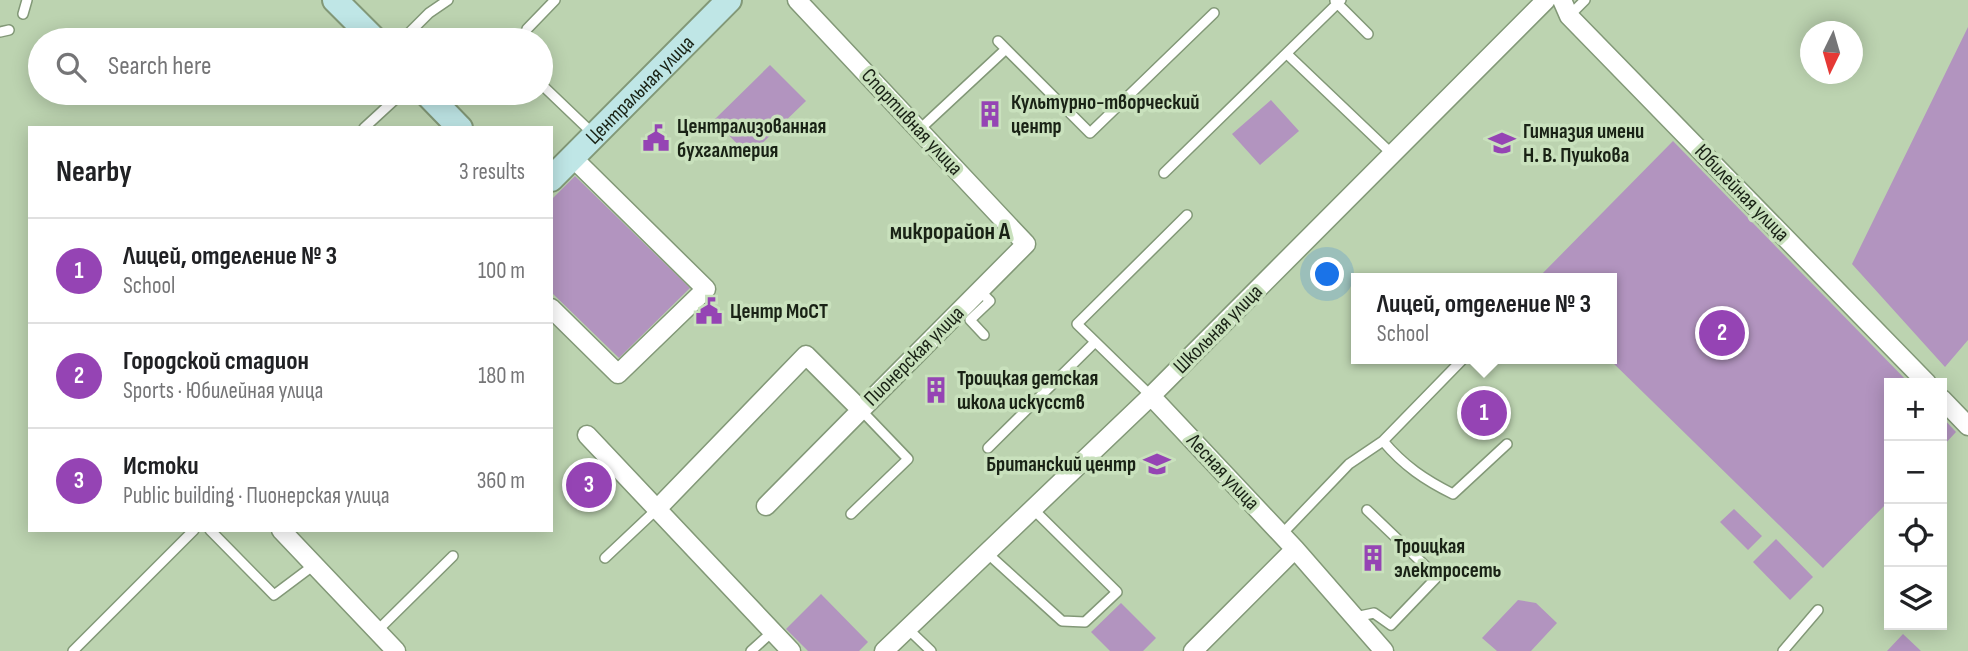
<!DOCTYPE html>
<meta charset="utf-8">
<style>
body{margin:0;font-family:"Sofia Sans Condensed",sans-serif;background:#f6f6f6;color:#202124}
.controls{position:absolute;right:21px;bottom:21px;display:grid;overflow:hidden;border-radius:0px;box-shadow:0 4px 18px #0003}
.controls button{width:63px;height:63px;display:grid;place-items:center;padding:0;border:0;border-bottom:2px solid #e0e0e0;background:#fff;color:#202124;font:35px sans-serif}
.compass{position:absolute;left:1800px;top:21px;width:63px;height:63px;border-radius:50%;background:#fff;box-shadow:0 4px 18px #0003;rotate:185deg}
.you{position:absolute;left:1328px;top:275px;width:24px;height:24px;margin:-18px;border:5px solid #fff;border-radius:50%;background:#1a73e8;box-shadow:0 0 0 10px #1a73e833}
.badge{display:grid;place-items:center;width:46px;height:46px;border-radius:50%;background:#9544b4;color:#fff;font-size:23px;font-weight:700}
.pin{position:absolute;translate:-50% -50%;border:4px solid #fff;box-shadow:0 2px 7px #0006}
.popup{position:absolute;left:1351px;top:273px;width:266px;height:91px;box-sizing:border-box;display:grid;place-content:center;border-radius:0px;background:#fff;filter:drop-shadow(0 2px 5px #0005);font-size:23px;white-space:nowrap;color:#757577}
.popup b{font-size:26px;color:#202124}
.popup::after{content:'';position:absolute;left:50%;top:100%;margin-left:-14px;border:14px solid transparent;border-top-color:#fff}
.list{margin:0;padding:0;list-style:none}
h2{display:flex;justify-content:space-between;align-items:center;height:91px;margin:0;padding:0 28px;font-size:30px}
h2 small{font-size:23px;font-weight:400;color:#757577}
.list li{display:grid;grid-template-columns:46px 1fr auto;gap:21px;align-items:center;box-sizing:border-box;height:105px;padding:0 28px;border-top:2px solid #e0e0e0}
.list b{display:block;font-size:26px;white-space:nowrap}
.list p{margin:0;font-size:23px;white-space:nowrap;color:#757577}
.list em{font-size:23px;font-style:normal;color:#757577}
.icon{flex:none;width:38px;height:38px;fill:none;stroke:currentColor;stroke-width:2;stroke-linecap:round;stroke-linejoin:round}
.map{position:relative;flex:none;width:1968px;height:651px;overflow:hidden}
.search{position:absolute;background:#fff;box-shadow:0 4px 18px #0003;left:28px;top:28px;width:525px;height:77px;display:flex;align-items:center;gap:18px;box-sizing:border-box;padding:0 24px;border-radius:38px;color:#757577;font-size:26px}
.panel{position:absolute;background:#fff;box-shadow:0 4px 18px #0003;left:28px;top:126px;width:525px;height:406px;border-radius:0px}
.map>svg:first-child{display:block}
.green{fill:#b294bf}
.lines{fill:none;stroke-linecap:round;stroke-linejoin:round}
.service-casing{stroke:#829877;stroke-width:12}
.minor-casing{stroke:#829877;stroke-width:21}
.secondary-casing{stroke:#829877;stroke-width:28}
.service{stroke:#fff;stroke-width:9}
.minor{stroke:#fff;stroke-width:18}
.secondary{stroke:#bfe6e6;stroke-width:24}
.labels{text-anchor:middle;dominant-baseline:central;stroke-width:7;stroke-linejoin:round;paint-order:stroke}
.street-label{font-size:21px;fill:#192215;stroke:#c9e1bd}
.poi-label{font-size:21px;font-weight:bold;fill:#192215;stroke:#c9e1bd;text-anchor:start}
.quarter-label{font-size:24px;font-weight:bold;fill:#192215;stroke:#c9e1bd}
</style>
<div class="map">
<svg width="1968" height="651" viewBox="0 0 1968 651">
<rect width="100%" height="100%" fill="#bcd3b0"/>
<path class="green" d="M1968,27v313l-23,27 -93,-103z
M770,65l36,36 -57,55 -35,-36z
M1271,100l28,31 -39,34 -28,-31z
M1673,141l236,242h-20v118l-66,67 -214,-209 3,-81h-74z
M575,176l115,112 -71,70 -68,-66v-92z
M1942,417l14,15 -14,15z
M1734,509l28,27 -14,14 -28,-28z
M1776,539l37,38 -23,23 -37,-38z
M821,594l47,48 -9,9h-51l-22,-22z
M1518,600l18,3 21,20 -26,28h-34l-15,-13z
M1121,603l35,35 -13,13h-33l-19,-19z
M1903,634l18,17h-34z"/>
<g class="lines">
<defs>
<path id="service" d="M1335,1l33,33
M23,14l4,-14
M1569,16l16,-16
M0,32l9,-2
M402,40l27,-27 19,-13
M523,40l4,-11 28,-29
M998,41l92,92 124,-120
M1287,54l105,100
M541,84l45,43
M442,106l14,-13
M364,128l38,-35
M920,129l86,-80
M1164,173l177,-173
M980,291l10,10 -20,19 14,15
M1151,396l-74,-72 110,-109
M1383,441l80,-82
M988,448l107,-106
M851,514l57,-55 -47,-49
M210,530l64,65 40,-30
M1281,535l68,-71 34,-23c21,25 42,39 70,53l54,-50
M987,553l75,68 23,1 32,-30 -84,-83
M605,558l51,-48
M1355,617l19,-4 17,12 46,-48 -70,-67
M907,628l24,23
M377,631l76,-75
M73,651l121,-121
M751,651l21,-19
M1783,651l35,-41"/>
<path id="minor" d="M1562,0l7,16 358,367
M551,308l67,66 88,-85 -133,-131
M1151,396l144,153 89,102
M1942,399l26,27
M587,435l204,216
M766,506l95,-96
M656,510l150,-155 55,55 165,-166 -229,-244
M281,530l115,121
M884,651l267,-255 395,-396
M1193,651l102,-102"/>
<g id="secondary">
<path d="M335,0l40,40"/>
<path d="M426,93l34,35"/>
<path id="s1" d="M551,179l178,-179"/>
</g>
</defs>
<use href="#service" class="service-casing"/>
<use href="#minor" class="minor-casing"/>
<use href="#secondary" class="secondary-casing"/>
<use href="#service" class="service"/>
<use href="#minor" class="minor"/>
<use href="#secondary" class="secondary"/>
</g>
<defs>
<symbol id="building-bare" viewBox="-9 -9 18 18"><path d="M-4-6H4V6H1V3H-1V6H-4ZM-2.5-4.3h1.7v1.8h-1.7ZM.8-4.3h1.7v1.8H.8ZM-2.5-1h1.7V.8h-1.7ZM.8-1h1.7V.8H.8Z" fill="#9544b4" stroke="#c9e1bd" stroke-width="2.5" paint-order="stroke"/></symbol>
<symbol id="civic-bare" viewBox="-9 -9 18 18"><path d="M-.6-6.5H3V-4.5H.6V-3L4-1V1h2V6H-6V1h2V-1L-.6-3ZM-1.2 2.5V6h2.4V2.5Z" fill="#9544b4" stroke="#c9e1bd" stroke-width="2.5" paint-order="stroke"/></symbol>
<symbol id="school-bare" viewBox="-9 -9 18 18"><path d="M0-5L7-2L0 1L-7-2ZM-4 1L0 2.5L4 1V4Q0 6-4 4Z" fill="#9544b4" stroke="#c9e1bd" stroke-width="2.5" paint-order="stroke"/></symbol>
</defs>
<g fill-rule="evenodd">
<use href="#building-bare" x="971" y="95" width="38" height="38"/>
<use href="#civic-bare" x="637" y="119" width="38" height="38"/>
<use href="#school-bare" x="1483" y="124" width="38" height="38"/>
<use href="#civic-bare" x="690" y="292" width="38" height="38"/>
<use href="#building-bare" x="917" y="371" width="38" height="38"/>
<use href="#school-bare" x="1138" y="445" width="38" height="38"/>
<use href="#building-bare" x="1354" y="539" width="38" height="38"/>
</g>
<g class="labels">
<g class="street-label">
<text stroke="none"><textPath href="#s1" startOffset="126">Центральная улица</textPath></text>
<text transform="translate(912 122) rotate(47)">Спортивная улица</text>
<text transform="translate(1742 193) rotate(46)">Юбилейная улица</text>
<text transform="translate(1218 329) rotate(-45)">Школьная улица</text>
<text transform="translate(914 356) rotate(-45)">Пионерская улица</text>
<text transform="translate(1223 472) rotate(47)">Лесная улица</text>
</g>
<g class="poi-label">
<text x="1011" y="102">Культурно-творческий<tspan x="1011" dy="24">центр</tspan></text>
<text x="677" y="126">Централизованная<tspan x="677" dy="24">бухгалтерия</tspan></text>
<text x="1523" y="131">Гимназия имени<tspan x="1523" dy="24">Н. В. Пушкова</tspan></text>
<text x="730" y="311">Центр МоСТ</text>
<text x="957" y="378">Троицкая детская<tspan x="957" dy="24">школа искусств</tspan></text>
<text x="1136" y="464" text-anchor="end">Британский центр</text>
<text x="1394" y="546">Троицкая<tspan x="1394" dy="24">электросеть</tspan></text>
</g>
<g class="quarter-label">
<text x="950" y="231">микрорайон А</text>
</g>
</g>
</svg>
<div class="controls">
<button>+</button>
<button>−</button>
<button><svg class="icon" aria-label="locate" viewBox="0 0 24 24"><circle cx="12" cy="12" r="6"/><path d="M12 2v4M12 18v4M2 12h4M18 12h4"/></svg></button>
<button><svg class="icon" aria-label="layers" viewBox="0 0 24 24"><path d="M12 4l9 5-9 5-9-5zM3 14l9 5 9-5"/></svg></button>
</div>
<svg class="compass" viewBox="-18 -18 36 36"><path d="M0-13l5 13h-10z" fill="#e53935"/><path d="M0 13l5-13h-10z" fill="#757577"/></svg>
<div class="you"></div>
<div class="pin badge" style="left:1484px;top:413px">1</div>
<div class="popup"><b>Лицей, отделение № 3</b>School</div>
<div class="pin badge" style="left:1722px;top:333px">2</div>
<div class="pin badge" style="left:589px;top:485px">3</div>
<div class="search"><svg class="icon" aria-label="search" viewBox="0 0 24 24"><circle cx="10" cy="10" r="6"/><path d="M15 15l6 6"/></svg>Search here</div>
<section class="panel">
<h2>Nearby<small>3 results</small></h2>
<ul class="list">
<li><span class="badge">1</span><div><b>Лицей, отделение № 3</b><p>School</p></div><em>100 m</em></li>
<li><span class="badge">2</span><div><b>Городской стадион</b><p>Sports · Юбилейная улица</p></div><em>180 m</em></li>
<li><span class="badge">3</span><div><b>Истоки</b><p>Public building · Пионерская улица</p></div><em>360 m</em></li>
</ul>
</section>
</div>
